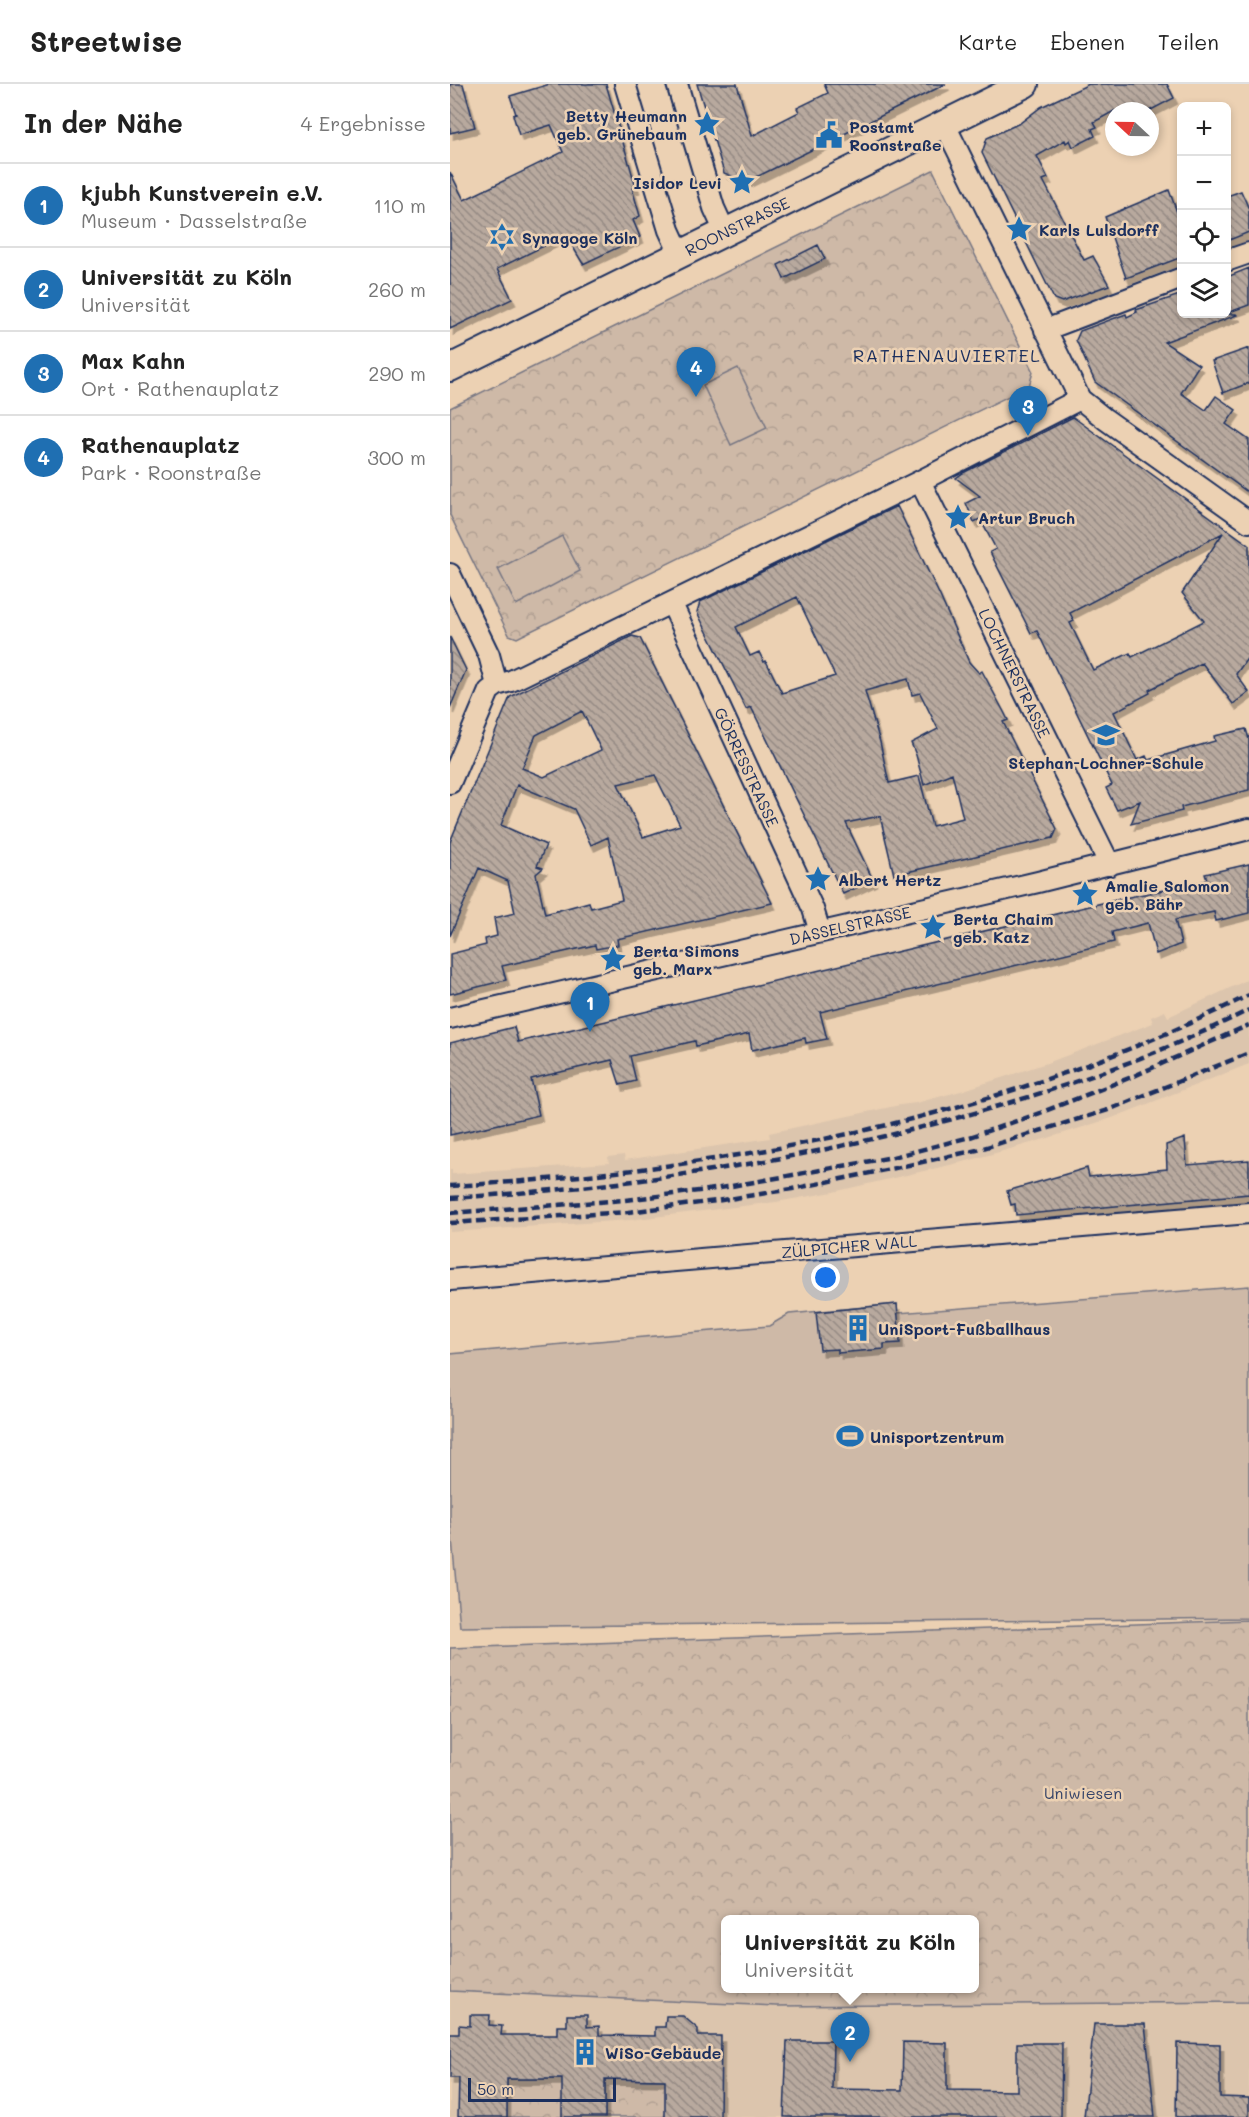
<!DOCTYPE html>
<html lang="de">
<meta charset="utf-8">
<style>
body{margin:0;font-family:Mali,sans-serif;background:#f6f6f6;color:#222}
.controls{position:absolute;right:18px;top:18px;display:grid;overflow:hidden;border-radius:9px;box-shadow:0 3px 9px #0003}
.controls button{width:54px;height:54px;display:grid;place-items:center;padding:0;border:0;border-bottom:2px solid #e0e0e0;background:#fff;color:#222;font:30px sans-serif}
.compass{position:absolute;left:655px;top:18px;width:54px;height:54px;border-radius:50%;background:#fff;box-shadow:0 3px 9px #0003;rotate:292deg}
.scale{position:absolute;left:18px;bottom:15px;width:148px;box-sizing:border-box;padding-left:6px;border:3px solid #1b2f5e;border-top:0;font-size:16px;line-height:21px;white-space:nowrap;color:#1b2f5e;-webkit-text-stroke:4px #ecd1b3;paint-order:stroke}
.you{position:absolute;left:376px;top:1194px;width:21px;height:21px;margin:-15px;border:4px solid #fff;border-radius:50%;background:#1a73e8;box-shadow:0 0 0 9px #1a73e833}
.badge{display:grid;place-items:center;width:39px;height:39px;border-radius:50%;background:#1f6fb2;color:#fff;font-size:20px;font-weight:700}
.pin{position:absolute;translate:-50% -50px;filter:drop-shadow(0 2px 3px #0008)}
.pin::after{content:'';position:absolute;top:32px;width:21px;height:18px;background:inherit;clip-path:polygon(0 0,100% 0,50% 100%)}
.popup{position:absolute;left:271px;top:1831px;width:258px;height:78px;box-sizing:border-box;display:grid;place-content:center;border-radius:9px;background:#fff;filter:drop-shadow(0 2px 4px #0005);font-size:20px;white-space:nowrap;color:#767676}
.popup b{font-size:22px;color:#222}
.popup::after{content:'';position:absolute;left:50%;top:100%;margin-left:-12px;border:12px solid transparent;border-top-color:#fff}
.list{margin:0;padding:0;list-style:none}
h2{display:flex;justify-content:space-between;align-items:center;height:78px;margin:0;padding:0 24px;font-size:26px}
h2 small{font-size:20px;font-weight:400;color:#767676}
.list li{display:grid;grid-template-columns:39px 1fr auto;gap:18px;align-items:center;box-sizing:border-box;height:84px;padding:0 24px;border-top:2px solid #e0e0e0}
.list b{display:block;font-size:22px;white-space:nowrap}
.list p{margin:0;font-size:20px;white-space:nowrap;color:#767676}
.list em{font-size:20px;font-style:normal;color:#767676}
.icon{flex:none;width:33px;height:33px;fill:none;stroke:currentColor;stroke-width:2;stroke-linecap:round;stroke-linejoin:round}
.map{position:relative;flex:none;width:799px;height:2033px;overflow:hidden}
header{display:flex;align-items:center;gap:36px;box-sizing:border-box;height:84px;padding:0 30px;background:#fff;border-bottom:2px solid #e0e0e0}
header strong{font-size:28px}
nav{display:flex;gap:33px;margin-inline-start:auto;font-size:21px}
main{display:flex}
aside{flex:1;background:#fff}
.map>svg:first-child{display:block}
.built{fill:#dcc5ad}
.park{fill:url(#park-crowns);stroke:#747482;stroke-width:1.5;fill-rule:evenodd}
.pitch{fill:#ceb9a7;stroke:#747482;stroke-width:1.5}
.building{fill:url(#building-back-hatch);stroke:#1b2f5e;stroke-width:1.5;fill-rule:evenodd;filter:url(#shadow)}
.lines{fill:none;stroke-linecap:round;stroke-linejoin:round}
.minor-casing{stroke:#1b2f5e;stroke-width:24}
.major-casing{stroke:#1b2f5e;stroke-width:30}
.minor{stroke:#ecd1b3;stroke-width:20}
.major{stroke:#ecd1b3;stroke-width:26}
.rail{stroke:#1b2f5e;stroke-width:4.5;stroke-dasharray:9 4.5;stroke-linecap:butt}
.labels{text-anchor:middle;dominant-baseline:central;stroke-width:5;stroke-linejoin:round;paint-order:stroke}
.poi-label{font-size:16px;font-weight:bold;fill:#1b2f5e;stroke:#ecd1b3;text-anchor:start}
.street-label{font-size:16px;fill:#1b2f5e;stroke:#ecd1b3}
.park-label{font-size:16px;fill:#364469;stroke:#ecd1b3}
.neighbourhood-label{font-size:18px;letter-spacing:1.5px;fill:#1b2f5e;stroke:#ecd1b3}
</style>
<header>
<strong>Streetwise</strong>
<nav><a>Karte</a><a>Ebenen</a><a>Teilen</a></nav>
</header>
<main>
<aside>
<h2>In der Nähe<small>4 Ergebnisse</small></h2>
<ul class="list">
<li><span class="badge">1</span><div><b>kjubh Kunstverein e.V.</b><p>Museum · Dasselstraße</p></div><em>110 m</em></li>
<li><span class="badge">2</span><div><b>Universität zu Köln</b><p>Universität</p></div><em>260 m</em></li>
<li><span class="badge">3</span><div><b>Max Kahn</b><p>Ort · Rathenauplatz</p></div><em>290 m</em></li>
<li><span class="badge">4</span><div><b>Rathenauplatz</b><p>Park · Roonstraße</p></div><em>300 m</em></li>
</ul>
</aside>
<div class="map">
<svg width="799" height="2033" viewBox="0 0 799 2033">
<defs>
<pattern id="park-crowns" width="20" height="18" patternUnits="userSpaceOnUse" patternTransform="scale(1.5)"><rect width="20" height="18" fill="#ceb9a7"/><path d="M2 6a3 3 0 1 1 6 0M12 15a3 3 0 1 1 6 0" fill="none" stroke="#b09f92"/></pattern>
<pattern id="building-back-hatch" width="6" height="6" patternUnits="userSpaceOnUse" patternTransform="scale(1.5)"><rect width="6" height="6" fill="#b8a99e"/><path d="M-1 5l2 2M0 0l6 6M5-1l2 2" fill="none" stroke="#958a84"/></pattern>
<filter id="shadow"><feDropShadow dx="3.5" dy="6" stdDeviation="0" flood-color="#0004"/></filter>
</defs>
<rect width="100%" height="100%" fill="#ecd1b3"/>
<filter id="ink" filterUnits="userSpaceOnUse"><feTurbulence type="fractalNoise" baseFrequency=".0167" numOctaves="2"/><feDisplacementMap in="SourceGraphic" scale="12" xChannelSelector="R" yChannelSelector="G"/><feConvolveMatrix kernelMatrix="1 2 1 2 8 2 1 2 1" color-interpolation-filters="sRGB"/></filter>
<g filter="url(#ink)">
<path class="built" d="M799,895v85l-137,54 -67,21 -78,22 -134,31 -57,10 -147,18 -179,12v-62h2v4l157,-11 -1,-6 16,-2 1,5 145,-22 -1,-5 131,-28 16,-2 45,-12 86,-28 106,-40 -2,-6 14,-6 3,6z
M0,1907l326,15 473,-4v115h-799z"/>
<path class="park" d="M483,86l100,202 -4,14 -512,252 -8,-3 -59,-120v-107z
M799,1536v382l-473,4 -326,-15v-343zM276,1836h248v68h-248z
M57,1995h61l-6,38h-55z
M155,1995l66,1 -6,37h-60z"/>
<path class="pitch" d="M288,284l29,60 -36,17 -28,-60z
M112,452l18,35 -64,34 -18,-36z
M799,1202v332l-789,9 -10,-110v-163l319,-28 20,-12 108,-10 1,9z"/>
<path class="building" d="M0,0h13l12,43 -25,6z
M100,0h56l30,103 -4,1 8,28 -7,4 7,17 -57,27 -17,-29 -69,34 15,30 -62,30v-157l14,28 99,-48 -12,-27 -32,10 -6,-20 3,-1 -6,-18z
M247,0h40l15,52 47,-24 -2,-4 31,-15 -4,-9h122l-200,98 -22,-9z
M639,0h78l7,14 -25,13h-35l-20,11 3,5 -5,2 3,7 -22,11 -3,-7 -4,3 -1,-3 -28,16 11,22 -5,2 41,80 9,-4 16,29 -47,17 -8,-3 -72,-146 5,-15 33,-15 21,-16z
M719,106l13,36v31l-56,21 -21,-61z
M791,107l8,18v23l-22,9v-45z
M368,161l7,14 -41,20 -6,-14z
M799,184v37l-22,8v-36z
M732,210v20h54l1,1 -73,27 35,23 -18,28 25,17 10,-14 20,14 -10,14 23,16v53l-154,-111 -19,-42 4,-9 46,-17 1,3 10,-5 -1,-2z
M799,264v35l-26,10 -11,-32z
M623,333l176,128v111l-13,18 13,18 -16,12 -31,-41 -53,27 1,3 -36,19 23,48 9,-4 2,4 67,-19 -1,-5 32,-7 3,10v51l-68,17 1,4 -51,13 9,-23 -23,9 -11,-22 6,-3 -75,-154 -6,2 -41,-81 6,-3 -16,-30 -6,3 -8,-19 14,-7 -24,-18 7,-5zM773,449l-41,60 22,28 -72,36 -2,-4 -37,17 -23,-47 4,-2 -4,-8z
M447,422l43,90 29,66 10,11 3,-2 22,41 4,8 -5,2 54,107 -4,9 -159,37 -14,-59 -34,7 27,57 -30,14 -92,-187 -5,2 -49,-97 3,-10zM347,513l38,79 -53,17 -16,-32 -2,1 -5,-10 -9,4 -14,-29zM458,595l4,16 8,-2 18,36 -27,14 5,12 8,30 28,-12 11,45 -31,8 -13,-50 -30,7 -9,-41 -15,-51z
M182,552l8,2 132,265 -155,36 1,6 -22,4 -1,-4 -93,21 4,14 -56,14v-40l36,-9 -1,-6 12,-3 -3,-18 21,-5 -7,-32 -29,-13 -29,68v-94l60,-145zM132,627l19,39 -57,27 -22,-9 14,-33zM205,691l25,50 -37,12 -25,-53zM67,701l57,24 17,36 17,-8 14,63 -31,8 -2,-6 -44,12 -9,-40 7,-6 -6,-2 9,-21 -45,-20z
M0,553l16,33 -16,38z
M799,780v49l-33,8 -2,-9 -39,8 6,24 -25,10 -8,-31 -36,9 2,10 -294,70 7,27 -21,4 -1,-5 -53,12 -3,-16 -53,12 -1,-5 -65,15 6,25 -16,4 -8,-25 -81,19 8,36 -89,20v-92l64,-16 4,15 601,-143 65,-13 23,-6 -2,-6z
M735,1054l2,27 62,-5v34l-233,21 -1,-11 -4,1 -4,-14 80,-23 2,9 78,-8 -1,-24z
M447,1220l3,39 -16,1v5l-46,4v-4l-18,1 -4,-38z
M20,1931h20l-1,10 13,1 -1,9h56v-9h10v-11h20v12l12,-1v9l56,1v-9h10l1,-11h17l15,13v7h23l-1,81h-55v-37l-60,-1v38h-43v-38h-55v38h-49l1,-39h-9v-44h9v-9l11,1z
M644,1940h51l10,93h-71z
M337,1957h46l-1,48 70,1 1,-48 44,1v47l70,1v-48h45l-1,74h-277z
M727,1959l43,1v53l29,1v19h-73z"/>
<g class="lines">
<defs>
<path id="minor" d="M175,0l44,146 11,24
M227,0l37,124 11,24
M494,39l136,276 25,20 144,103
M776,177l23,-8
M595,246l137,-52
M470,397l190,384
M0,490l39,81 8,30
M222,520l141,305 7,23
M0,699l39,-92 8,-6 14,-4 409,-200 160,-82
M0,934l588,-136 211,-53
M0,1196l799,-67"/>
<path id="major" d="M0,284l575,-284"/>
</defs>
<use href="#minor" class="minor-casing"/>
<use href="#major" class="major-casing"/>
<use href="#minor" class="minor"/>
<use href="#major" class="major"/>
<path class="rail" d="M0,1102c273,-15 553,-67 799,-191
M0,1114c179,-11 355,-37 528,-86 92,-26 185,-59 271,-102
M0,1129l175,-13 90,-11 178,-32 77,-20 70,-24 94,-37 115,-51
M0,1139l178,-11 88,-11 76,-12 103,-21 82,-18 131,-40 141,-57"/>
</g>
</g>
<defs>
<symbol id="sight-bare" viewBox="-9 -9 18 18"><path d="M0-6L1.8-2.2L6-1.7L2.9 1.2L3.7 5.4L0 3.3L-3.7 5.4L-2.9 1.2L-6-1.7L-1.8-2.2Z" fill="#1f6fb2" stroke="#ecd1b3" stroke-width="2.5" paint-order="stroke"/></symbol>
<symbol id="civic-bare" viewBox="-9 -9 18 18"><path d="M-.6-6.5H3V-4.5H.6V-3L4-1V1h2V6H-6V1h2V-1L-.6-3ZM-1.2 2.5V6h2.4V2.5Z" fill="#1f6fb2" stroke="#ecd1b3" stroke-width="2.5" paint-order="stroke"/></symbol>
<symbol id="synagogue-bare" viewBox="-9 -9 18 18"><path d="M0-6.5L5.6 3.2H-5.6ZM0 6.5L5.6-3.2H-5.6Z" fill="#1f6fb2" stroke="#ecd1b3" stroke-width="2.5" paint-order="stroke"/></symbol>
<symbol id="school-bare" viewBox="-9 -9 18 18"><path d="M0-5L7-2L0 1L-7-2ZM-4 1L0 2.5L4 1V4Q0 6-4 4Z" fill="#1f6fb2" stroke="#ecd1b3" stroke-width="2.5" paint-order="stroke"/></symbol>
<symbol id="building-bare" viewBox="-9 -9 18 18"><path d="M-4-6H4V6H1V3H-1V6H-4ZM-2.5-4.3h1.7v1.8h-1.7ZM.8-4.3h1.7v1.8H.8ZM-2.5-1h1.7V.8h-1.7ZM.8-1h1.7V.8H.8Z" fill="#1f6fb2" stroke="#ecd1b3" stroke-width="2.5" paint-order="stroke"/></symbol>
<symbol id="stadium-bare" viewBox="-9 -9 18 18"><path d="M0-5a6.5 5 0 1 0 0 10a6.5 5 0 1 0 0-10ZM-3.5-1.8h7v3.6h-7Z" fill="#1f6fb2" stroke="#ecd1b3" stroke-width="2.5" paint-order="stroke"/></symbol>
</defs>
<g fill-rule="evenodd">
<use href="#sight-bare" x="238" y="21" width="38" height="38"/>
<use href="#civic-bare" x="360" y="32" width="38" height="38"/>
<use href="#sight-bare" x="273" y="79" width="38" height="38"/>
<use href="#sight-bare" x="550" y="126" width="38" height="38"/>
<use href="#synagogue-bare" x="33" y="134" width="38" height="38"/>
<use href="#sight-bare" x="489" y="414" width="38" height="38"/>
<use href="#school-bare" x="637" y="632" width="38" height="38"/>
<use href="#sight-bare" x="349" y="776" width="38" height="38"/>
<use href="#sight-bare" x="616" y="791" width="38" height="38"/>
<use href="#sight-bare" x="464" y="824" width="38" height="38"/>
<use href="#sight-bare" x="144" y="856" width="38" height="38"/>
<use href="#building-bare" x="389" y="1225" width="38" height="38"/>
<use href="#stadium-bare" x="381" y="1333" width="38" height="38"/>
<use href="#building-bare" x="116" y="1949" width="38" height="38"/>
</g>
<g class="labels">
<g class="poi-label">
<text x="237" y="31" text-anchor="end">Betty Heumann<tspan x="237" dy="18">geb. Grünebaum</tspan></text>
<text x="399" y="42">Postamt<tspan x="399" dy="18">Roonstraße</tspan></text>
<text x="272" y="98" text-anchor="end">Isidor Levi</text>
<text x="589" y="145">Karls Lulsdorff</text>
<text x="72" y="153">Synagoge Köln</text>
<text x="528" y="433">Artur Bruch</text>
<text x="656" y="678" text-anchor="middle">Stephan-Lochner-Schule</text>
<text x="388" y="795">Albert Hertz</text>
<text x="655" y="801">Amalie Salomon<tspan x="655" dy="18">geb. Bähr</tspan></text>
<text x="503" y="834">Berta Chaim<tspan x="503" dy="18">geb. Katz</tspan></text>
<text x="183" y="866">Berta Simons<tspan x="183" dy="18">geb. Marx</tspan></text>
<text x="428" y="1244">UniSport-Fußballhaus</text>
<text x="420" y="1352">Unisportzentrum</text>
<text x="155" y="1968">WiSo-Gebäude</text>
</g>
<g class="street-label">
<text transform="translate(287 142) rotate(-26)">ROONSTRASSE</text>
<text transform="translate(565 589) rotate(64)">LOCHNERSTRASSE</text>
<text transform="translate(297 683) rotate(65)">GÖRRESSTRASSE</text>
<text transform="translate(400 841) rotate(-13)">DASSELSTRASSE</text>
<text transform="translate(399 1162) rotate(-5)">ZÜLPICHER WALL</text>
</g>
<g class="park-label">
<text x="633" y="1708">Uniwiesen</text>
</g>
<g class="neighbourhood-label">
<text x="497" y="271">RATHENAUVIERTEL</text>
</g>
</g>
</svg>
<div class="controls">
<button>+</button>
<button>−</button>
<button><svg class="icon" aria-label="locate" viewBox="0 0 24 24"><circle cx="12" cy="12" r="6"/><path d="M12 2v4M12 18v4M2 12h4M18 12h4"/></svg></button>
<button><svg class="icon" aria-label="layers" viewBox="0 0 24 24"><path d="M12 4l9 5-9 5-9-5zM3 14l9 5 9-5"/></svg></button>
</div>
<svg class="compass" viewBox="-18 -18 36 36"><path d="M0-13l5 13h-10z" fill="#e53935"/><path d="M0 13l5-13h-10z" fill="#767676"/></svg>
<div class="scale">50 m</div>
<div class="you"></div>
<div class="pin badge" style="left:140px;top:948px">1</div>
<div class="pin badge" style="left:400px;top:1978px">2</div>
<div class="popup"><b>Universität zu Köln</b>Universität</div>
<div class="pin badge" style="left:578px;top:352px">3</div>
<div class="pin badge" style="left:246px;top:313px">4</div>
</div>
</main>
